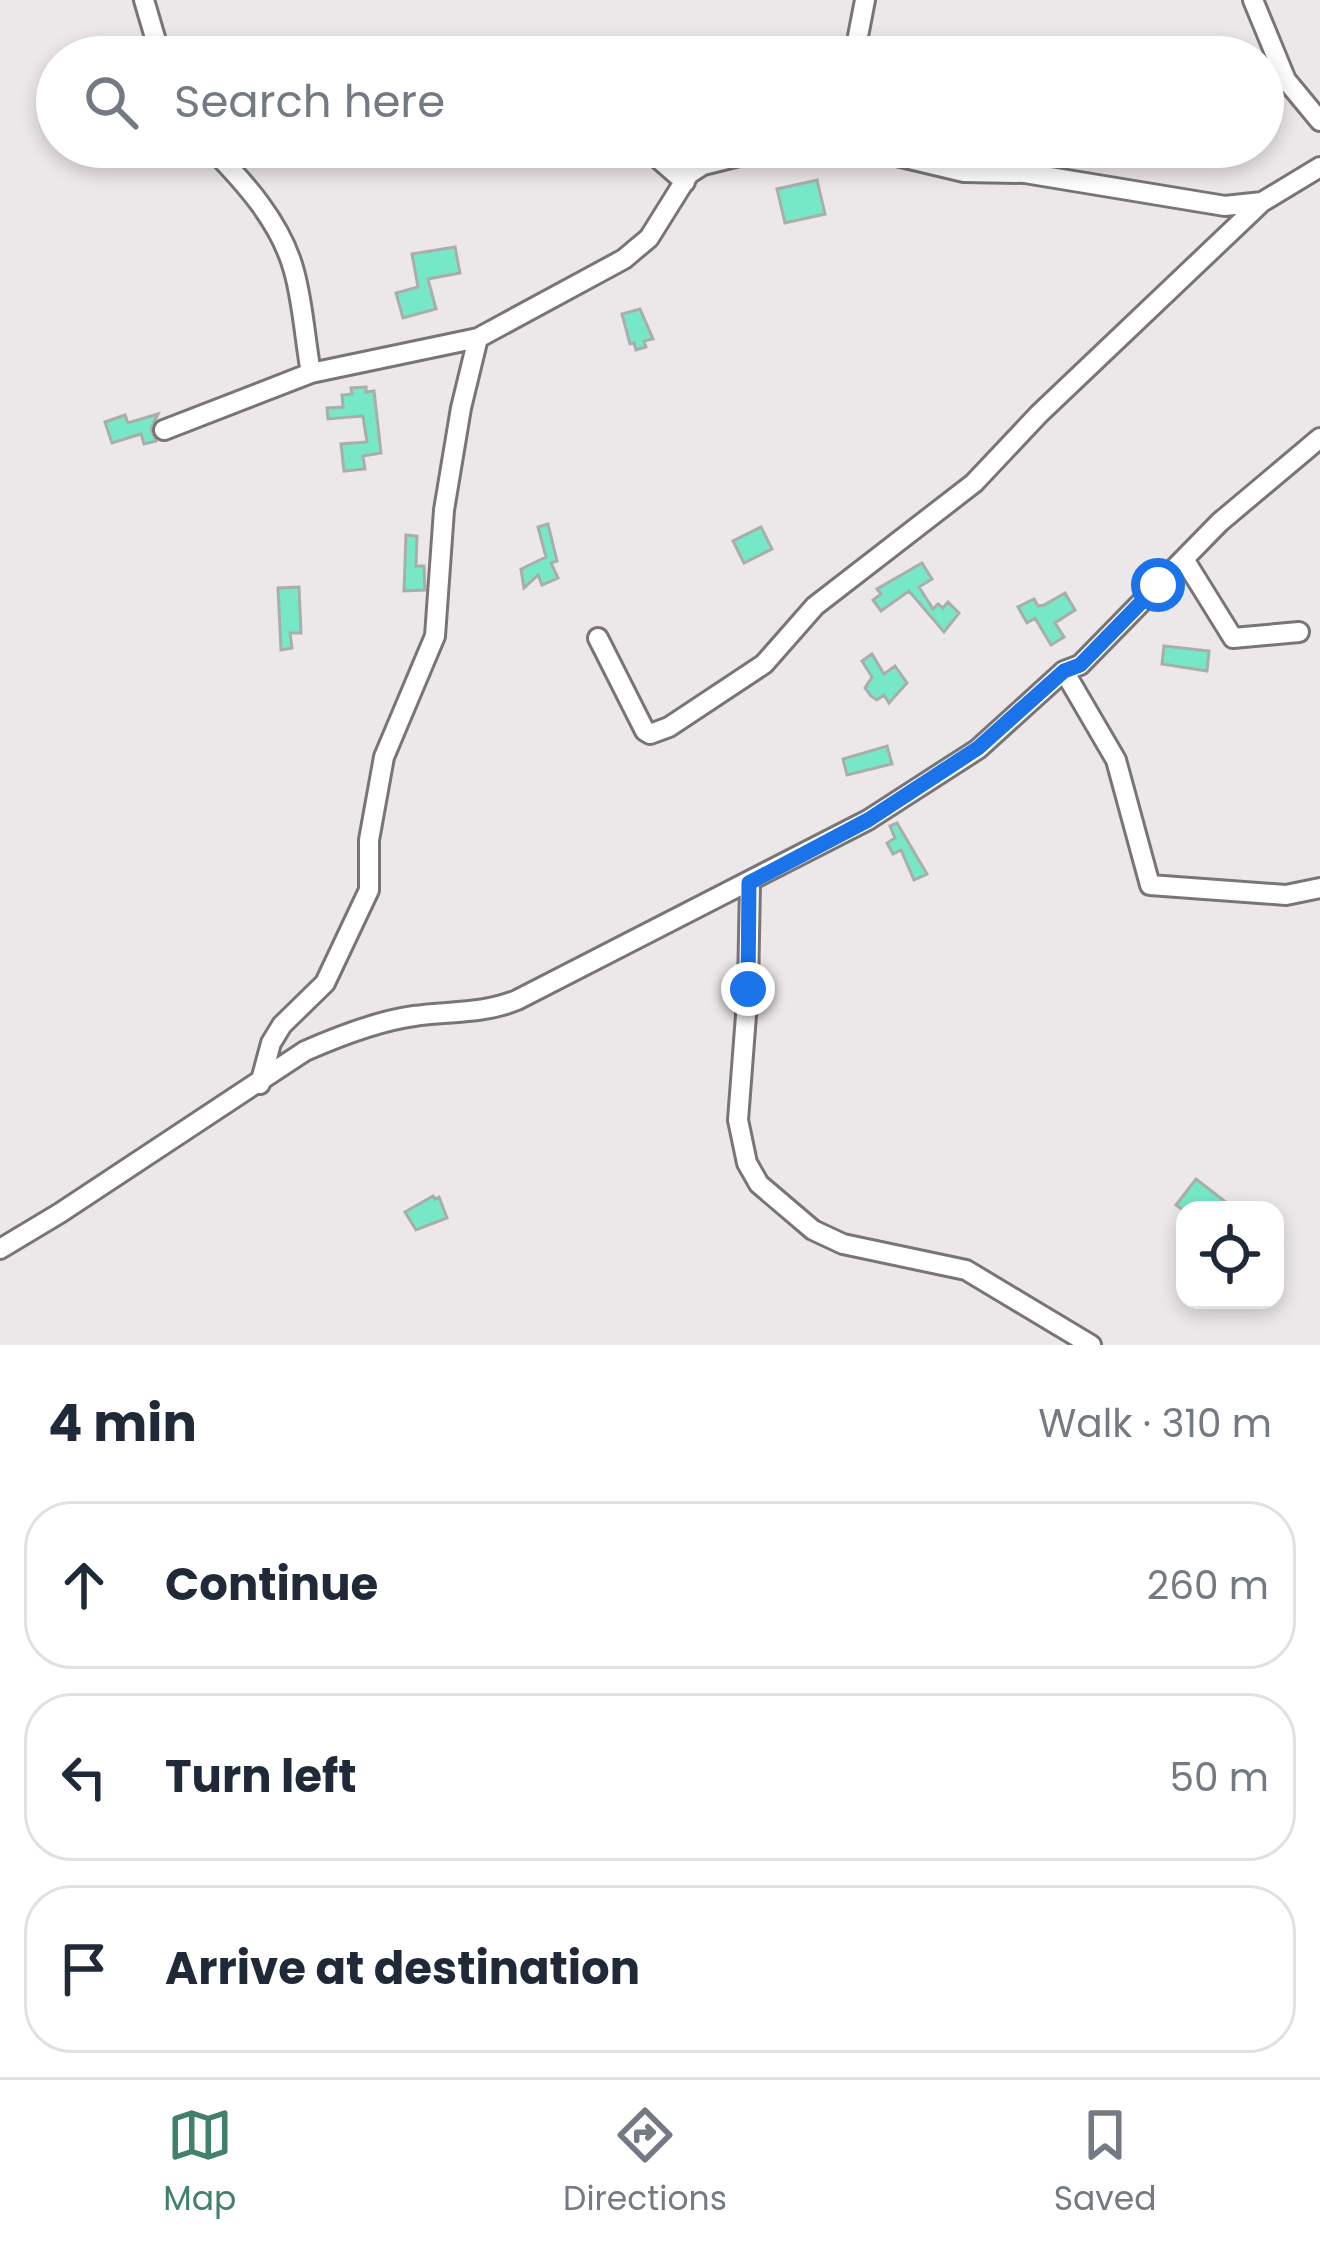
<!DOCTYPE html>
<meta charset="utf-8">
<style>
body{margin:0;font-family:Poppins,sans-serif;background:#f6f6f7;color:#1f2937}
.controls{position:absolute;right:36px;bottom:36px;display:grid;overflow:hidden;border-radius:24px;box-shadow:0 6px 18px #0003}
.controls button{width:108px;height:108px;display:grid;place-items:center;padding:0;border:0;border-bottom:3px solid #e0e1e3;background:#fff;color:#1f2937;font:60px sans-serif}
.stop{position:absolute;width:36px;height:36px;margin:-27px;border:9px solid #1a73e8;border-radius:50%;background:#fff}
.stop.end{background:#1a73e8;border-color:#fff;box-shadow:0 3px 12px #0008}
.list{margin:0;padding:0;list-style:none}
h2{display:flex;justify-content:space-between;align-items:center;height:156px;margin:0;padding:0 48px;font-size:51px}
h2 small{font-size:39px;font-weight:400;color:#747a83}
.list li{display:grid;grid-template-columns:78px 1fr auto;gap:36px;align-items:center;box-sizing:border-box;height:168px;margin:0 24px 24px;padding:0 24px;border:3px solid #e0e1e3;border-radius:48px}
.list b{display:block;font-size:45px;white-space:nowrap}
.list em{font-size:39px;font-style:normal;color:#747a83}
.icon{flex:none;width:66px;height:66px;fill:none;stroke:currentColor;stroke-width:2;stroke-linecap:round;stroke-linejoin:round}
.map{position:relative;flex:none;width:1320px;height:1345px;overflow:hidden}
.search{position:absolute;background:#fff;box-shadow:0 6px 18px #0003;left:36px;right:36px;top:36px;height:132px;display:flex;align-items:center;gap:30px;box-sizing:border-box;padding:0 42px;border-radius:66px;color:#747a83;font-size:45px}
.sheet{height:732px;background:#fff}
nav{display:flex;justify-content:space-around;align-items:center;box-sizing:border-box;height:168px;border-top:3px solid #e0e1e3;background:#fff;font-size:33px;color:#747a83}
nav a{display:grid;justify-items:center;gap:6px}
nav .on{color:#40806d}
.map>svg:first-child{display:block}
.building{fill:#76e8c8;stroke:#a9aeac;stroke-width:3}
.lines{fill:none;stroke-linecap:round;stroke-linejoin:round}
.minor-casing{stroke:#797576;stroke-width:24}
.minor{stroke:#fff;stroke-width:18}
.route{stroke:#1a73e8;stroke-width:15}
</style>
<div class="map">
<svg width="1320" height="1345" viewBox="0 0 1320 1345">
<rect width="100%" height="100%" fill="#ece7e8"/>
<path class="building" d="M817,180l8,34 -40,9 -8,-34z
M455,247l5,26 -32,6 8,30 -33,9 -7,-25 22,-6 -6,-33z
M640,309l13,30 -9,2 2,6 -10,3 -2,-7 -4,1 -8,-30z
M366,387v5l8,-1 7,62 -18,3 2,13 -21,2 -3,-27 26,-2 -4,-26 -35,3 -1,-11 16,-1 -1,-12 10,-1 -1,-6z
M158,414l-7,15 5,12 -12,3 -3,-10 -29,9 -7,-21 20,-7 3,8z
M548,524l9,37 -6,2 7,15 -16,7 -4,-10 -14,13 -3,-19 25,-12 -8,-30z
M761,527l11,22 -28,14 -11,-22z
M406,535l11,1 -1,30h8l1,24 -21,1z
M922,563l10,16 -13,8 14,22 5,-5 5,4 5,-6 11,11 -15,19 -35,-41 -28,20 -8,-11 8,-6 -4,-5z
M299,587l2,46h-11l2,15 -11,2 -3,-62z
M1065,593l10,17 -20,13 9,14 -13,8 -16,-27 -8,5 -9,-16 16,-8 4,7 6,-1z
M1164,646l45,5 -2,20 -45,-7z
M872,654l12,20 11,-8 12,17 -18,20 -5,-8 -7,5 -6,-4 -6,-8 7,-11 -10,-16z
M887,746l5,18 -45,11 -4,-16z
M897,823l30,51 -13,6 -13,-30 -8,4 -6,-11 8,-5 -5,-12z
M1196,1179l31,24 -6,7h-38l-7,-5z
M433,1196l2,3 4,-2 8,21 -31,12 -11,-18z"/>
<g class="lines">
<defs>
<path id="minor" d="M144,0l15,51 7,6
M1253,0l33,80 34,41
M854,57l11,-57
M210,147c34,35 71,75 84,124 9,32 11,69 17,102
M645,147l40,35
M859,147l105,25 61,1 200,33 37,-4 58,-35
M164,430l147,-57 167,-35 146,-79 25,-21 40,-64 14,-9 73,-18
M1184,559l49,79 66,-6
M598,638l47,93 5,3 19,-7 95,-63 51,-58 159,-123 65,-69 223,-212
M1064,671l52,89 34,125 136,10 34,-7
M750,883l-2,106 -10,131 9,43 12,21 54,46 30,14 123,26 125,75
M260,1084l11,-41 11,-18 43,-42 44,-93v-50l15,-83 51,-121 9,-126 17,-102 17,-70
M0,1249l60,-36 245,-162c34,-15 72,-30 109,-35 35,-5 69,-2 103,-16l351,-180 110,-71 86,-78 16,-6 140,-143 100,-84"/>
</defs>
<use href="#minor" class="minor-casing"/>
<use href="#minor" class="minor"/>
</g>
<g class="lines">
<path class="route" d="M748,989l1,-106 119,-63 110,-72 86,-77 16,-6 78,-80"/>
</g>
</svg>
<div class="controls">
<button><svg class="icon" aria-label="locate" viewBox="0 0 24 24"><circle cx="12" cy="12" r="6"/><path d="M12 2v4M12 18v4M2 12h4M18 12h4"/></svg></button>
</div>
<div class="stop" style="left:1158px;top:585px"></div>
<div class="stop end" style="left:748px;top:989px"></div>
<div class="search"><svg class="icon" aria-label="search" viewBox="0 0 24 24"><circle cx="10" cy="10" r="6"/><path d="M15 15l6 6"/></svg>Search here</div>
</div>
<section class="sheet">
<h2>4 min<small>Walk · 310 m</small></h2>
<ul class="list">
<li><svg class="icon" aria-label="ahead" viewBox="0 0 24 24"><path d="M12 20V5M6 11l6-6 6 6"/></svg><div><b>Continue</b></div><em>260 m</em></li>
<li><svg class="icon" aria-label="left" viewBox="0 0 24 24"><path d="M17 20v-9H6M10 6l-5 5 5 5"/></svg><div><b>Turn left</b></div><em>50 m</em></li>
<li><svg class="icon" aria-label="arrive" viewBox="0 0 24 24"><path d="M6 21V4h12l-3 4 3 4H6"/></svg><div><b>Arrive at destination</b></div></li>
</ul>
</section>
<nav>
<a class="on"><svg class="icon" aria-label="map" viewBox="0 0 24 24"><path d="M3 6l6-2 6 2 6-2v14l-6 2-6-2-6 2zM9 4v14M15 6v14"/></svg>Map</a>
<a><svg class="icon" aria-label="directions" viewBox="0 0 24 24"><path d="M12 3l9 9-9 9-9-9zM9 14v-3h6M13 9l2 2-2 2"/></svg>Directions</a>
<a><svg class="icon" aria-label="saved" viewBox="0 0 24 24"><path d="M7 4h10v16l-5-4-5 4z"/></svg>Saved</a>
</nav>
